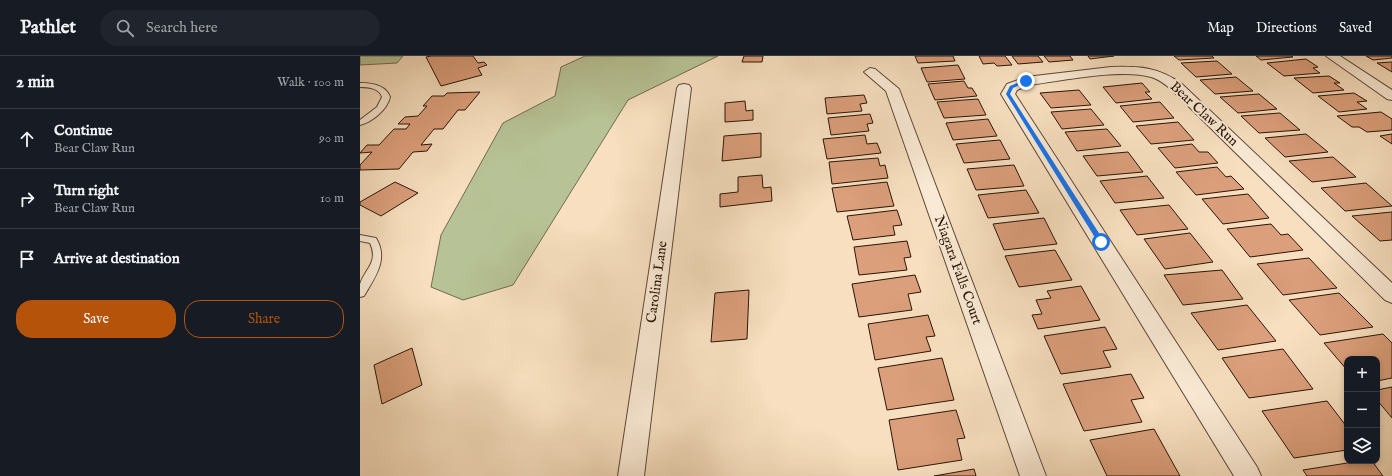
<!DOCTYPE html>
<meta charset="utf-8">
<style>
body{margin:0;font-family:"IM FELL English",serif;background:#20242c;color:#f1f3f6}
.controls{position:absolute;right:12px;bottom:12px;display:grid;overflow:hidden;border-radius:8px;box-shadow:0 2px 6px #0003}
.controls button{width:36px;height:36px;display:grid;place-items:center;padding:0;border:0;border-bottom:1px solid #363941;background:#171b24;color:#f1f3f6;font:20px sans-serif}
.stop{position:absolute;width:12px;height:12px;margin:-9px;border:3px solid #1a73e8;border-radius:50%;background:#fff}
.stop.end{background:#1a73e8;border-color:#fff;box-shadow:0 1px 4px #0008}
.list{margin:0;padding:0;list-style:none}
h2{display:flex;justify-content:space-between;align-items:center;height:52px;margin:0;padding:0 16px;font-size:17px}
h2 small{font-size:13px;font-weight:400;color:#9ea1a6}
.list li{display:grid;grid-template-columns:26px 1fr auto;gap:12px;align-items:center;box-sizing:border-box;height:60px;padding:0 16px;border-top:1px solid #363941}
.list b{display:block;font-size:15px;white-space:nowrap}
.list p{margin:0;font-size:13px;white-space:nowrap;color:#9ea1a6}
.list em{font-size:13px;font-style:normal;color:#9ea1a6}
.actions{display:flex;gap:8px;padding:12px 16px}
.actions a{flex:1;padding:9px 0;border:1px solid #b45309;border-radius:16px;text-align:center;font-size:14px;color:#b45309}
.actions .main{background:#b45309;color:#fff}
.icon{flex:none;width:22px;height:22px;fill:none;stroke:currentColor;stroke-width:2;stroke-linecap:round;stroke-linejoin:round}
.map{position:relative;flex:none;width:1032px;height:420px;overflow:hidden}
header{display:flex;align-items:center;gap:24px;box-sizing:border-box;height:56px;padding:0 20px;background:#171b24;border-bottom:1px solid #363941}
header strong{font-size:19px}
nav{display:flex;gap:22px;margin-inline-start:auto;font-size:14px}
.search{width:280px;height:36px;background:#20242c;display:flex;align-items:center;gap:10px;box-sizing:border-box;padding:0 14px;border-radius:22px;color:#9ea1a6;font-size:15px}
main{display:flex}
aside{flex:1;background:#171b24}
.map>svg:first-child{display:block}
.green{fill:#b7c396;stroke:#706c50}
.building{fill:#db9f7b;stroke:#2a1509}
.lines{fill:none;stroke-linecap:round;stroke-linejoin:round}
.lane-casing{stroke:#5d4836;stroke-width:2}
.street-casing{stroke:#5d4836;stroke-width:2}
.lane{fill:#faead5;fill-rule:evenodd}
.street{fill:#faead5;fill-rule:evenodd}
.route{fill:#1a73e8}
.labels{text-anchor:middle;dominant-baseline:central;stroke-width:4;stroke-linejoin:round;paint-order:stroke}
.street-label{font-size:14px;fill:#2a1509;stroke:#faead5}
</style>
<header>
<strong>Pathlet</strong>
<div class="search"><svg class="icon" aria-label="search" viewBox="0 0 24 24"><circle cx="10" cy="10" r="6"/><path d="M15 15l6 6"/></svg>Search here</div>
<nav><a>Map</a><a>Directions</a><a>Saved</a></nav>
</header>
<main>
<aside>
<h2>2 min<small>Walk · 100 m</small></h2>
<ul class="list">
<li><svg class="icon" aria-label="ahead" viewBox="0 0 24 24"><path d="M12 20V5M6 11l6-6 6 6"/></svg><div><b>Continue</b><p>Bear Claw Run</p></div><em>90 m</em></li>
<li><svg class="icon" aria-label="right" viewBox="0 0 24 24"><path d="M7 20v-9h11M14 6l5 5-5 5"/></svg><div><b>Turn right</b><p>Bear Claw Run</p></div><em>10 m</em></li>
<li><svg class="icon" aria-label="arrive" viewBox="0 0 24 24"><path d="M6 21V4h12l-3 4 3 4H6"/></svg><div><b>Arrive at destination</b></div></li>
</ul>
<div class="actions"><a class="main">Save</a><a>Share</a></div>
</aside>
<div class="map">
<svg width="1032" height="420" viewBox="0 0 1032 420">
<rect width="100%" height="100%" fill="#f7dfbf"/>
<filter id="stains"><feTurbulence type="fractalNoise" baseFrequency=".005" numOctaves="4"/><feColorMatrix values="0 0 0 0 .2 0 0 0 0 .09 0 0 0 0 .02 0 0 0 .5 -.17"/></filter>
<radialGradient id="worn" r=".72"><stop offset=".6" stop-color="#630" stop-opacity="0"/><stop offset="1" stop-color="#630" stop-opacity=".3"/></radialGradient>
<path class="green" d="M0,0h43l-6,7 -37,2z
M225,0h133l-90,44 -115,185 -50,15 -32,-13 10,-52 62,-112 52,-27 6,-29z"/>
<path class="building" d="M71,0h42l5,7 6,-1 3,3 -9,3 4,7 -41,11 -15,-29z
M384,0h19l-1,6h-20z
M555,0h38l2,5 -37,2z
M619,0h26l7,9 -15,1 -3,-3 -11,1z
M652,0h26l5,6 -25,2z
M684,0h26l3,4 -24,2z
M728,0h26l-24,3z
M814,0h38l2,2 -35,2z
M896,0h35l2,1 -32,3z
M1006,0h26v2l-19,2z
M946,3l12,8 -5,1 7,5 -36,3 -17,-13z
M857,5l15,13 -36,3 -15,-14z
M1032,6v10l-15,-9z
M598,9l7,14 -38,3 -6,-14z
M969,20l11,7h-6l10,7 -31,3 -19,-15z
M876,21l17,14 -38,3 -15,-14z
M604,25l4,7h4l5,8 -42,4 -7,-16z
M782,27l8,9h-5l7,7 -36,4 -13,-16z
M719,34l12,15 -40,3 -11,-15z
M120,36l-15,18h-7l-15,19h-9l-13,16 11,-1 -5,7 -14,1 -14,17 -39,1v-5l12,-13 -12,1 7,-8h12l15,-16h12l4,-5h-12l7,-7 13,-1 9,-10h-4l9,-10h12l3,-3z
M994,37l13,8 -10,1 10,7 -28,3 -21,-16z
M899,38l18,15 -39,4 -18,-16z
M504,39l3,8 -7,1 2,7 -35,3 -2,-16z
M618,43l8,16 -42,3 -7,-16z
M385,45l1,10 7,-1v10l-28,2v-19z
M800,46l14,16 -41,4 -13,-16z
M731,53l13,16 -42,4 -11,-17z
M1021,56l11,7v11l-25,2 -8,-5h-7l-15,-11z
M920,57l20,17 -41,3 -18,-17z
M510,58l3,9 -6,1 2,7 -38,4 -3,-17z
M628,63l9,17 -44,4 -7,-17z
M818,66l16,18 -43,4 -15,-18z
M747,73l14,17 -44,5 -12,-19z
M401,77v24l-39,4 2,-25z
M946,78l22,18 -43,5 -20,-19z
M1032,78v10l-12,-8z
M505,79l2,9 10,-1 4,10 -54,6 -4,-20z
M640,84l10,19 -46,4 -8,-19z
M832,88l7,8h9l10,11 -43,5 -17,-20z
M768,96l15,20 -46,4 -14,-20z
M973,101l23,20 -44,5 -23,-21z
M518,102l2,8 5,-1 3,13 -56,6 -3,-22z
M654,109l10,21 -48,4 -9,-21z
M857,111l9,10 5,-1 13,13 -48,6 -20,-23z
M402,119l1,13 8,-1 1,14 -52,6v-13l18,-2v-15z
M787,120l17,22 -49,5 -15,-22z
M35,126l23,11 -37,23 -21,-11v-3z
M527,126l7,24 -57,6 -5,-24z
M1006,127l26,23 -47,5 -24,-23z
M666,134l13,23 -51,5 -10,-23z
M888,138l21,24 -46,6 -21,-25z
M809,149l19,24 -51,6 -17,-25z
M537,154l5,15 -9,1 2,9 -42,5 -6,-24z
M1032,156v28l-12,1 -28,-25z
M684,162l13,26 -53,6 -11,-26z
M911,168l10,11 7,-1 15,16 -53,7 -23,-28z
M830,177l23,29 -48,7 -21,-30z
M547,185l4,16 -7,1 3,12 -48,5 -5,-28z
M695,194l17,30 -53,7 -14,-31z
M949,202l28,30 -54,7 -26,-31z
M862,214l21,29 -60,6 -19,-30z
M555,219l6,17 -13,2 4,16 -53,7 -7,-33z
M721,230l19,34 -62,9 -6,-14 10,-1 -6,-14 15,-2 -4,-7z
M389,234l-2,49 -36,3 4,-49z
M979,237l34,34 -53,8 -31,-35z
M887,249l29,36 -58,9 -27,-37z
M568,259l7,21 -9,1 5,14 -56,9 -7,-36z
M745,271l12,22 -14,2 8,16 -50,7 -17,-38z
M1023,278l9,9v35l-15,3v-22h-30v11l-23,-27z
M52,292l10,37 -40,19 -8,-39z
M923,293l30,40 -64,9 -27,-40z
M582,302l12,42 -67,10 -9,-42z
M771,318l13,24 -13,2 11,22 -58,9 -21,-47z
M1032,331v31l-15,-18v-10z
M967,345l20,26v23l-53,8 -32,-47z
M596,354l9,28 -8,1 5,21 -64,10 -9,-50z
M794,373l26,47h-73l-17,-36z
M1000,405h12l11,15h-76l-4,-6z
M614,413l2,7h-42z"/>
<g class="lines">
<defs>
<path id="lane" d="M0,27c11,0 26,2 30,14 -3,13 -18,25 -30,28v-5l17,-13 5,-10c-3,-9 -13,-10 -22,-10z
M0,179l16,3c13,21 -1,39 -12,58l-4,1c0,-4 0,-9 0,-13 5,-15 19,-22 10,-41l-10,-2z"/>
<path id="street" d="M966,0h14l52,34v10l-5,-1z
M751,11c29,-1 47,0 71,17l210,199v20l-7,-3 -213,-210c-6,-5 -13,-11 -21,-13 -29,-9 -91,4 -122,8l-12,5 -2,4 242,373 4,9h-27l-233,-382 6,-10 19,-7z
M510,12l5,1 24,20 147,387h-26l-134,-385 -22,-19z
M324,28l5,1 2,3 -47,388h-26l59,-388 2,-3z"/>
</defs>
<use href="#lane" class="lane-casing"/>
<use href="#street" class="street-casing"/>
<use href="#lane" class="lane"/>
<use href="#street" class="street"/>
</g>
<path class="route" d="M665,24l3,1 -15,7 -3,6 94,147v3h-5l-93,-150 4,-8z"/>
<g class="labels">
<g class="street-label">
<text transform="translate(844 58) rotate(43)">Bear Claw Run</text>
<text transform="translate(598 214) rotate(70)">Niagara Falls Court</text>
<text transform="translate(297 226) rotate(-82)">Carolina Lane</text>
</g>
</g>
<rect width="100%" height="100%" filter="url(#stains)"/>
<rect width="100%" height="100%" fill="url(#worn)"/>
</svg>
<div class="controls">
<button>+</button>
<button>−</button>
<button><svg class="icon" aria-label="layers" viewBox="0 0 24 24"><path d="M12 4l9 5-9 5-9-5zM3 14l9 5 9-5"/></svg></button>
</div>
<div class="stop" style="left:741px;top:186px"></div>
<div class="stop end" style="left:666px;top:25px"></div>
</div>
</main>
